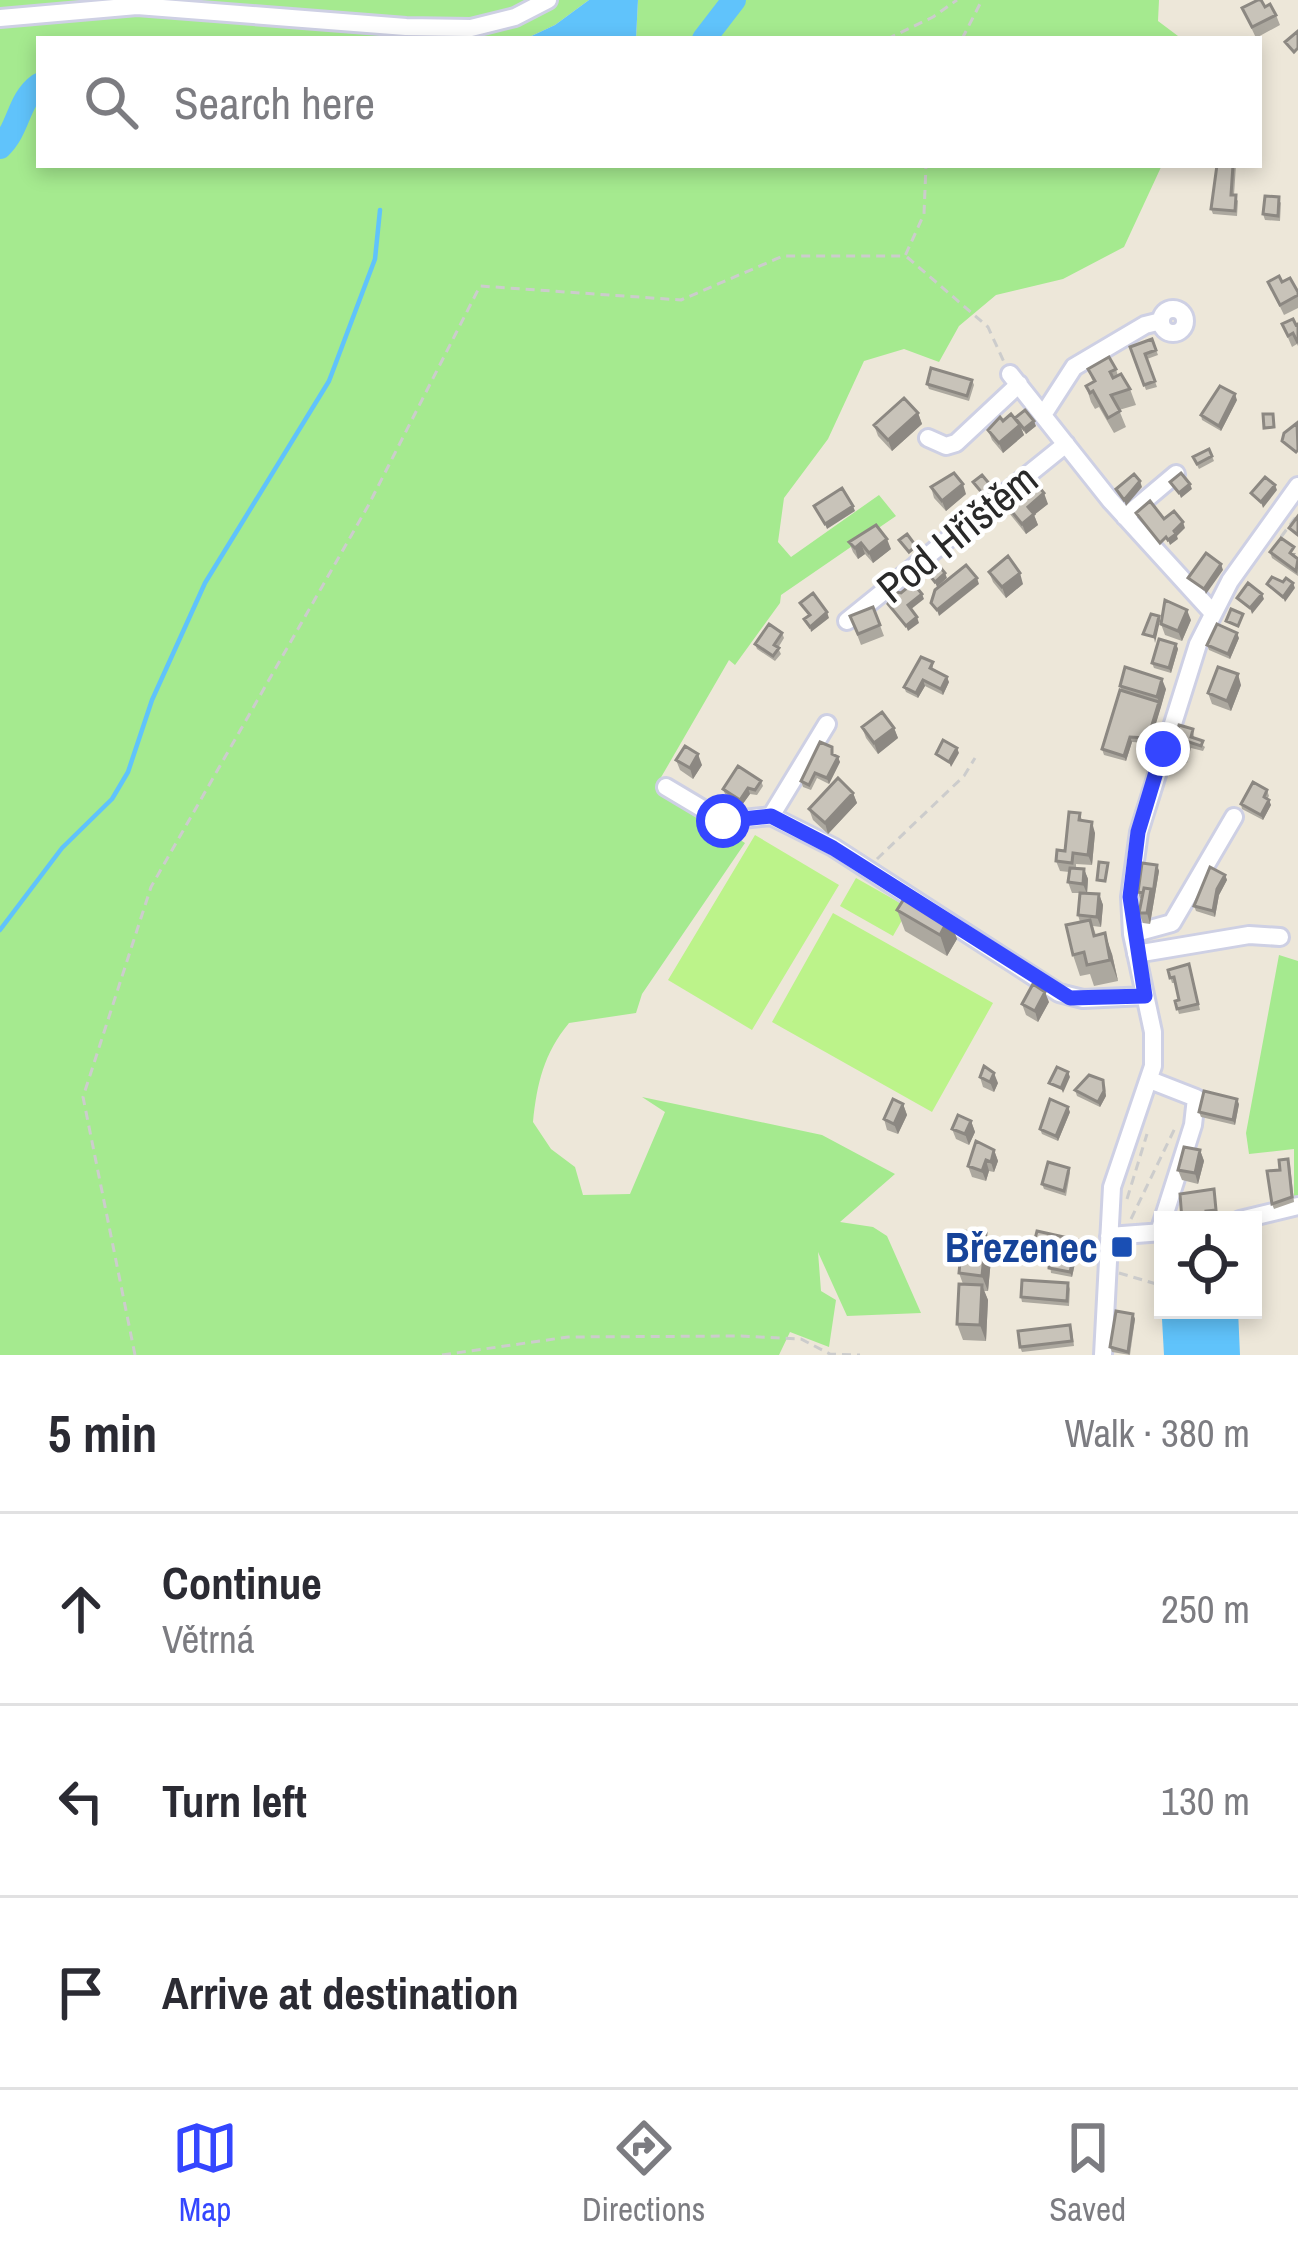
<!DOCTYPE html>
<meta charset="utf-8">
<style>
body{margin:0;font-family:"Archivo Narrow",sans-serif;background:#f7f7f7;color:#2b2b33}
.controls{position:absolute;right:36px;bottom:36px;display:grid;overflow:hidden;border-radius:0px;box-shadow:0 6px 18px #0003}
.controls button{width:108px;height:108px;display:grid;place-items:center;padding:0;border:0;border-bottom:3px solid #e1e1e2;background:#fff;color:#2b2b33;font:60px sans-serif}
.stop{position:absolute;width:36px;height:36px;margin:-27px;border:9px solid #3446ff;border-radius:50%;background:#fff}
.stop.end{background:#3446ff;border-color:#fff;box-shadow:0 3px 12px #0008}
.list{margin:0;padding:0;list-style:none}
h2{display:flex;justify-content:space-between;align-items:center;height:156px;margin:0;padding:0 48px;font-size:51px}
h2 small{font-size:39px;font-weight:400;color:#7c7c81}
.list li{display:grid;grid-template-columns:78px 1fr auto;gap:36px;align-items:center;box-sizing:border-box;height:192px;padding:0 48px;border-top:3px solid #e1e1e2}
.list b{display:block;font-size:45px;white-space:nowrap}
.list p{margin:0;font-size:39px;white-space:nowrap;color:#7c7c81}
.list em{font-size:39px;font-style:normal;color:#7c7c81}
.icon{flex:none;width:66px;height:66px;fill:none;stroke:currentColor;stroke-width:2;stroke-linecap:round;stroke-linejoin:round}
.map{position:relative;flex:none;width:1298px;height:1355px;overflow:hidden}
.search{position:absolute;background:#fff;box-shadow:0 6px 18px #0003;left:36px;right:36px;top:36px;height:132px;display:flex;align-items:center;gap:30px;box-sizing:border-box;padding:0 42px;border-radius:0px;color:#7c7c81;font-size:45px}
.sheet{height:732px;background:#fff}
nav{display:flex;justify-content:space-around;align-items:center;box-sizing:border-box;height:168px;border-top:3px solid #e1e1e2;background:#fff;font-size:33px;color:#7c7c81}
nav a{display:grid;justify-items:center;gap:6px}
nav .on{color:#3446ff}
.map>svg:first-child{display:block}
.green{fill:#a5ea8f}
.pitch{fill:#bcf38a}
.water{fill:#60c3fb}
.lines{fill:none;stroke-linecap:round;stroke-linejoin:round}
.stream{stroke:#60c3fb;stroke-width:4.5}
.river{stroke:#60c3fb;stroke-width:24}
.minor-casing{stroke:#ced0e4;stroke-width:22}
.path{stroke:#ccc;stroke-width:3;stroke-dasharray:9 6;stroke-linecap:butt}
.minor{stroke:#fff;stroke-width:16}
.wall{fill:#aca89f}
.shaded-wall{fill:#8c8882}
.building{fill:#c8c3b9;stroke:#8c8882;stroke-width:3}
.route{stroke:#3446ff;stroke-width:15}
.transit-dot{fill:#1a4fb4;stroke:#fff;stroke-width:4.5}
.labels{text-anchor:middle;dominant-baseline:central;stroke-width:9;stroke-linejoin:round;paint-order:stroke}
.street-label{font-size:42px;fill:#292929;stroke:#fff}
.transit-label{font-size:42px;font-weight:bold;fill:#164399;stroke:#fff;text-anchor:end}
</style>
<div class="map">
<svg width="1298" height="1355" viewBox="0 0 1298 1355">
<rect width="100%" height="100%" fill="#ede7d9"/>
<path class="green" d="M0,0h589l-34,25 -30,14h-486v126h1123l-38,82 -61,32 -67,16 -37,31 -20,36 -35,-13 -40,12 -36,78 -44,59 -6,44 13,15 88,-62 17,21 -115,79 -1,8 -45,62 -6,-5 -73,126 89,57 -103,151 -6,19 -67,10c-25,30 -32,60 -36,99l18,27 24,18 8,28 47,-1 35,-82 -23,-15 180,38 73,39 -55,48 33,5 14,9 34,77 -74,3 -29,-64 3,39 15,9 -7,47 -39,-15 -11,23h-779z
M638,0h521l-1,21 24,18h-546z
M1279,955l19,6v237l-4,4v-53l-45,5 -3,-21z"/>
<path class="pitch" d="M755,835l84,50 -87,145 -84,-50z
M856,878l53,30 -16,28 -53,-30z
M833,913l160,90 -61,109 -160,-90z"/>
<path class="water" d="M589,0h49l-2,39h-111l30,-14z
M1163,1297v13h75l2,45h-76l-3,-54z"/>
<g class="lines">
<path class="stream" d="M0,930l62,-82 50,-49 16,-27 24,-72 53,-117 124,-202 46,-122 5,-49"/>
<path class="river" d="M704,39l30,-39
M0,147c19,-18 18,-47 39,-62"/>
<defs>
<path id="minor" d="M0,18l137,-12 269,21 65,1 44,-11 33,-17
M1161 321a12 12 0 1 1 24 0a12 12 0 1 1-24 0Z
M1010,374l100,126 103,113
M1043,415l31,-48 71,-42 16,-4
M928,438l18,8 10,-3 63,-59
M1125,517l51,-43
M847,621l219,-177
M827,724l-56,92 62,31 226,146 24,6 62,-3
M666,787l57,34 48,-5
M1132,934l40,-11 62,-106
M1136,954l113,-19 31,2
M1150,1080l46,18 -3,27 -34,107
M1240,1220l58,-14
M1109,1236l54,-4
M1103,1355l9,-168 41,-121v-34l-21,-98 -2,-37 9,-65 59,-188 32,-63 68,-95"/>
</defs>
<use href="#minor" class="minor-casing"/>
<path class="path" d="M887,39l46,-22 24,-17
M962,39l20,-39
M907,257l81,70 16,35
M1281,537l17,-23
M877,859l87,-83 11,-18
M1127,1199l20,-65
M1131,1219l45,-93
M1119,1273l44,13
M135,1355l-52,-258 68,-210 217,-381 112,-220 201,14 102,-44h122l19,-42 2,-49
M442,1355l126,-18 173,-1 60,3 29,15 30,1"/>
<use href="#minor" class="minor"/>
</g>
<path class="wall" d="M1265,7l11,8 4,10 -24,13 -14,-30z
M1236,165l-2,30 4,6 -1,15 -24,-2 -2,-5z
M1281,202l-1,19 -15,-1 -2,-6z
M1268,282h14l16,10v16l-14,7z
M1282,324h16v22l-1,-2 -5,3z
M1152,339l6,16 -11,4 10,28 -11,3 -16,-43z
M1088,369h28l2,7 12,13 6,16 -17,5 7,17 -12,6 -15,-26 -4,2 -4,-7 -5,-16 7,-4z
M972,380l2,5 -5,16 -40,-12 -2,-5z
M1237,400l-16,31 -19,-11 -1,-5z
M918,413l4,11 -30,27 -14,-15 -4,-11z
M1016,420l20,6 -10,8 -5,-6 3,7 -21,18 -11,-13 -4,-10 15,-9z
M1209,449l5,12 -15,8 -6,-12z
M931,487l35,7 -20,17 -12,-13z
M1016,492l32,12 -14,11 4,10 -12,9 -21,-26 -4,-10z
M849,542l42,7 -18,14 -8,-9 -7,5 -5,-7z
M1270,552l26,1 -2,3 4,3v17l-26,-18z
M989,572l34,12 -17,14 -13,-16z
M873,607l11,29 -23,9 -11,-29z
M1191,620l-9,21 -17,-6 -4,-11z
M782,633l2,5 -6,10 3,6 -6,7 -18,-12 -2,-5z
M1239,638l-9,21 -21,-9 -2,-5z
M1176,644l2,5 -7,24 -17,-5 -2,-5z
M933,662v8l16,12 -6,13 -18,-9 -7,12 -12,-6 -2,-5z
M1241,685l-10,26 -19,-7 -4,-11z
M1120,686l46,3 -16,54 -18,-1 -6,19 -22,-6 -2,-6 20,-58z
M862,727l32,1 4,10 -20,16 -12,-16z
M1193,729l1,9 11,9 -2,4 -12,-3 -4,15 -14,-4 -2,-5z
M834,755l6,7 -11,22 -12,-6 -6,12 -8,-3 -2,-6z
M676,760l26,5 -9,14 -13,-9z
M761,781l2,5 -6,9 -7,-1 -8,11 -17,-11 -2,-5z
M1267,790l2,6 -2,3 4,6 -8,15 -21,-11 -1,-5z
M853,793l4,10 -29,31 -15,-14 -4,-11z
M1080,813l2,8 13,12 -3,32 -16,-1v4l8,1 4,10 -1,14 12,1 4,11 -2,22 -8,-1 3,9 16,19 6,27 -24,5 -4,-12 -10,2 -7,-21 7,-33 -2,-7 2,-22h-8l-4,-11 1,-10 -9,-1 -4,-10 9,-10z
M1157,865l2,6 -9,53 -7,-1 -4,-10 3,-15h-2l-2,-6z
M1225,875l2,5 -8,15 -4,22 -19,-6 -2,-5z
M897,910l52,8 8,21 -10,17 -42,-25z
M1191,969l9,41 -21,4 -4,-13 4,-1 -4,-17h-3l-4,-13z
M1049,1002l-11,20 -12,-7 -4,-11z
M980,1077l18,6 -4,9 -11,-5z
M1105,1085l1,11 -6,11 -23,-11 -2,-6z
M903,1104l4,11 -9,19 -11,-4 -3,-11z
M1239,1104l-4,21 -34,-8 -2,-5z
M1070,1112l-12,29 -16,-7 -2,-5z
M971,1121l4,11 -6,13 -13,-6 -4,-10z
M994,1150l4,11 -4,11 -5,-1 -3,10 -14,-4 -4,-11z
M1200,1150l4,11 -6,23 -16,-4 -4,-10z
M1290,1165l4,37 -20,7 -2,-5 8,-34z
M1069,1168l1,5 -4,23 -22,-7 -2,-5z
M1077,1240l2,5 -7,32 -21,-4 -2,-18 -14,-3 -2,-5z
M992,1249l-4,42h-4l4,9 -2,41 -23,-1 -6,-16 6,-40 -4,-11z
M1068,1283l2,6 -1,17 -47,-4 -1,-5z
M1133,1314l2,5 -5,36 -18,-3 -2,-5z
M1072,1330l2,16 -52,6 -2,-5z"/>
<path class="shaded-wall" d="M1235,394l2,6 -16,31 -2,-5z
M918,413l4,11 -30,27 -4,-11z
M1034,421l2,5 -10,8 -2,-5z
M1020,425l4,10 -21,18 -4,-10z
M1140,481l2,6 -16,19 -2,-6z
M963,484l3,10 -20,17 -4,-10z
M1190,484l2,5 -11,9 -2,-5z
M1275,485l2,5 -14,18 -2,-6z
M992,487l2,5 -9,7 -2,-5z
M1044,493l4,11 -14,11 4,10 -12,9 -4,-10 6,-17z
M853,506l2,5 -28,18 -2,-5z
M1183,522l2,6 -8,8 1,3 -8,6 -2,-5z
M887,539l4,10 -18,14 -4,-10z
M861,543l4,11 -7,5 -3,-11z
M1221,564l2,6 -17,24 -2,-5z
M945,573l2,5 -10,9 -2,-5z
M1020,573l3,11 -17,14 -4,-11z
M977,578l2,6 -40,32 -2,-6z
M1293,583l2,5 -10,14 -2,-5z
M922,594l2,5 -14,11 -2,-5z
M1262,594l2,5 -12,15 -2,-6z
M1187,610l4,10 -9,21 -4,-10z
M827,612l2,6 -18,14 -1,-5z
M1159,616l1,5 -5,22 -1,-6z
M917,617l2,6 -11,8 -2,-5z
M1237,633l2,5 -9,21 -2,-5z
M1176,644l2,5 -7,24 -2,-5z
M1238,674l3,11 -10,26 -4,-10z
M947,677l2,5 -6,13 -2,-6z
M1162,679l4,10 -5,18 -4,-10z
M923,680l2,6 -7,12 -2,-5z
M1159,702l2,5 -11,36 -2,-5z
M894,728l4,10 -20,16 -4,-11z
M1130,737l2,5 -6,19 -2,-5z
M957,748l2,5 -8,14 -2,-5z
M698,754l4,11 -9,14 -3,-11z
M838,757l2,5 -11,22 -2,-6z
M748,788l2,6 -8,11 -2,-5z
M853,793l4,10 -29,31 -3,-11z
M1269,800l2,5 -8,15 -2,-5z
M1092,822l3,11 -3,32 -4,-10z
M1157,865l2,6 -9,53 -3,-11z
M1084,869l4,10 -1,15 -4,-10z
M1225,875l2,5 -8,15 -4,22 -2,-6 4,-22z
M1099,894l4,11 -2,22 -4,-10z
M949,918l8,21 -10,17 -7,-21z
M1105,933l7,21 6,27 -8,-21z
M1045,992l4,10 -11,20 -3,-11z
M1068,1072l2,5 -7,16 -2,-5z
M994,1073l4,10 -4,9 -4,-10z
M1103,1080l3,16 -6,11 -2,-5z
M1237,1099l2,5 -4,21 -2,-5z
M903,1104l4,11 -9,19 -4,-10z
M1068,1107l2,5 -12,29 -2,-5z
M971,1121l4,11 -6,13 -4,-11z
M994,1150l4,11 -4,11 -3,-10z
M1200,1150l4,11 -6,23 -3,-11z
M986,1160l3,11 -3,10 -4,-10z
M986,1233l6,16 -4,42 -6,-15z
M1077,1240l2,5 -7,32 -2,-5z
M982,1285l6,15 -2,41 -6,-16z
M1133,1314l2,5 -6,36 -1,-3z"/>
<path class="building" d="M1258,0h3l4,7 5,-3 6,11 -24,12 -10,-19z
M1298,31v17l-4,4 -9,-10z
M1217,165h16l-2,30h5l-1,16 -24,-2z
M1265,196l14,1 -1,19 -15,-2z
M1279,276l3,6 8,-4 8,14v3l-18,10 -12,-23z
M1293,319l3,6 2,-1v19l-5,-10 -5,3 -6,-12z
M1152,339l4,11 -11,4 10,27 -11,4 -14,-38z
M1109,357l7,12 -6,3 3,6 8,-4 9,15 -19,6 9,16 -12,7 -15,-27 -3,2 -4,-7 9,-5 -7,-12z
M931,368l41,12 -5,16 -40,-12z
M1220,386l15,8 -16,32 -18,-11z
M904,398l14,15 -30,27 -14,-15z
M1025,410l9,11 -10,8 -9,-11z
M1011,414l9,11 -21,18 -11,-13 12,-13 3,4z
M1263,414h10l1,13 -10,1z
M1297,423l1,27 -2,2 -14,-11 2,-8z
M1209,449l3,7 -15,8 -4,-7z
M954,473l9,11 -21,17 -11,-14z
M1181,473l9,11 -11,9 -9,-11z
M1134,474l6,7 -16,19 -8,-11z
M982,475l10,12 -9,7 -10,-12z
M1030,476l14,17 -16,14 6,7 -12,10 -21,-26 12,-10 3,4z
M1265,477l10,8 -14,17 -10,-9z
M842,488l11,18 -28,18 -11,-18z
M1150,501l14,18 10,-8 9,11 -9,9 2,3 -8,6 -2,-3 -6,6 -24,-30z
M1298,516v19l-9,-7z
M876,525l11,14 -18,14 -8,-10 -6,5 -6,-6z
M907,534l9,12 -7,6 -10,-12z
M1281,538l13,9 -4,6 8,6 -2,12 -26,-19z
M1206,553l15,11 -17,25 -16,-11z
M1008,556l12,17 -18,14 -13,-15z
M936,562l9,11 -10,9 -9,-11z
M966,565l11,13 -40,32 -6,-7 4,-13z
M1272,577l11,5 3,-4 7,5 -10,14 -16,-13z
M913,583l9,11 -14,11 9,12 -11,9 -18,-22 8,-12 5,1z
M1248,583l14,11 -12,14 -13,-10z
M813,593l14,19 -17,15 -6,-8 6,-4 -10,-12z
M1165,600l22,10 -9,21 -17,-7z
M873,607l7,18 -22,9 -8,-18z
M1231,609l12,5 -5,12 -12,-5z
M1151,614l8,2 -5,21 -11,-3z
M769,624l13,9 -8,12 5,3 -6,8 -18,-12z
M1217,624l20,9 -9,21 -21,-9z
M1159,639l17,5 -7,24 -17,-5z
M921,657l12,5 -3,6 17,9 -6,12 -18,-9 -7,13 -12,-6z
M1125,667l37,12 -5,18 -37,-11z
M1218,667l20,7 -11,27 -19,-8z
M1120,690l39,12 -11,36 -18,-1 -6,19 -22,-7z
M882,712l12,16 -20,15 -12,-16z
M1179,725l14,4 -2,8 12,4 -2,5 -12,-4 -4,16 -14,-4z
M943,740l14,8 -8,14 -13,-8z
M820,742l12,5v7l6,3 -11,21 -12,-5 -6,12 -8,-4z
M685,746l13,8 -8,14 -14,-8z
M738,766l23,15 -6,9 -7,-2 -8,12 -17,-11z
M838,778l15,15 -28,30 -16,-14z
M1253,782l14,8 -3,7 5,3 -8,15 -20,-11z
M1069,812l11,1 -1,7 13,2 -4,33 -15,-2 -1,10 -16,-2 1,-11 8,1z
M1099,862l9,1 -3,18 -8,-1z
M1142,863l15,2 -4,29 -2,-5 -7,-1 -1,5 -5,-1z
M1210,867l15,8 -8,14 -4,22 -19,-5z
M1070,868l14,1 -1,15 -15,-2z
M1144,888l7,1 -4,24h-8z
M1080,893l19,1 -2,23 -19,-2z
M907,894l42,24 -9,17 -43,-25z
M1090,920l4,16 11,-3 5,27 -23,5 -3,-13 -11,3 -7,-30z
M1189,964l9,40 -21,5 -2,-8 4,-1 -5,-23 -4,1 -2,-8z
M1033,984l12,8 -10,19 -13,-7z
M984,1066l10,7 -4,9 -10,-5z
M1057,1067l11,5 -7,16 -12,-5z
M1089,1075l14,5 1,11 -6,11 -23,-12z
M1204,1091l33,8 -4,21 -34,-8z
M893,1099l10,5 -9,20 -10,-5z
M1050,1099l18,8 -12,29 -16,-7z
M958,1115l13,6 -6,13 -13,-5z
M976,1141l18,9 -3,12 -5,-2 -4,11 -14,-5z
M1184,1147l16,3 -5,23 -17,-3z
M1288,1159l4,38 -20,7 -5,-33 13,-1 -1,-10z
M1048,1162l21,6 -5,23 -22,-7z
M1214,1189l2,21 -10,1 1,8 -25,1 -2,-26z
M963,1231l23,2 -4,43 -23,-3z
M1037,1231l40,9 -7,32 -21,-4v-18l-16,-3z
M1159,1235h4v32z
M1022,1280l46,3 -1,18 -46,-4z
M959,1284l23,1 -2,40 -23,-1z
M1116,1311l17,3 -5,38 -18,-5z
M1070,1325l2,16 -52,6 -2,-16z"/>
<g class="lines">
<path class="route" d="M723,821l48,-5 62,32 237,150 75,-2 -15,-99 8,-65 25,-83"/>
</g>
<rect class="transit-dot" x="1110" y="1235" width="24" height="24" rx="6"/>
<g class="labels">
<g class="street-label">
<text transform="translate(957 533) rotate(-39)">Pod Hřištěm</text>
</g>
<g class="transit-label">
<text x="1098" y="1247">Březenec</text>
</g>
</g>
</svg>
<div class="controls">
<button><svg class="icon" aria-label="locate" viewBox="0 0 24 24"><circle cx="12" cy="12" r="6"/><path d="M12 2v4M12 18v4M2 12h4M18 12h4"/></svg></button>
</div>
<div class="stop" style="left:723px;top:821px"></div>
<div class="stop end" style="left:1163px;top:749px"></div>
<div class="search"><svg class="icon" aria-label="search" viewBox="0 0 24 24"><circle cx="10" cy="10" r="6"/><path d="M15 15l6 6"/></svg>Search here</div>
</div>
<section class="sheet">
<h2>5 min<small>Walk · 380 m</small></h2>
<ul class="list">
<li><svg class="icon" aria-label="ahead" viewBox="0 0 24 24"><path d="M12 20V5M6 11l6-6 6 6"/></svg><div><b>Continue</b><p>Větrná</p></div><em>250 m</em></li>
<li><svg class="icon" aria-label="left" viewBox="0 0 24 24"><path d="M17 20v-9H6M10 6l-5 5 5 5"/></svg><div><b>Turn left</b></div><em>130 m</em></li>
<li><svg class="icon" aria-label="arrive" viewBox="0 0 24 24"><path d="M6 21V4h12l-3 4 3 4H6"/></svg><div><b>Arrive at destination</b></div></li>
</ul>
</section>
<nav>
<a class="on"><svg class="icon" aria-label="map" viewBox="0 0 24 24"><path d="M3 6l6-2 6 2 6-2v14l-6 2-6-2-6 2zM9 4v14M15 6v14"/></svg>Map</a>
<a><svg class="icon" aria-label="directions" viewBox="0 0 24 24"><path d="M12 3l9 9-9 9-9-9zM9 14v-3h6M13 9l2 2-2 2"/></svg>Directions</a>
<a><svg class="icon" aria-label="saved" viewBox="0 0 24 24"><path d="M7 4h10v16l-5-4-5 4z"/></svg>Saved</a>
</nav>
